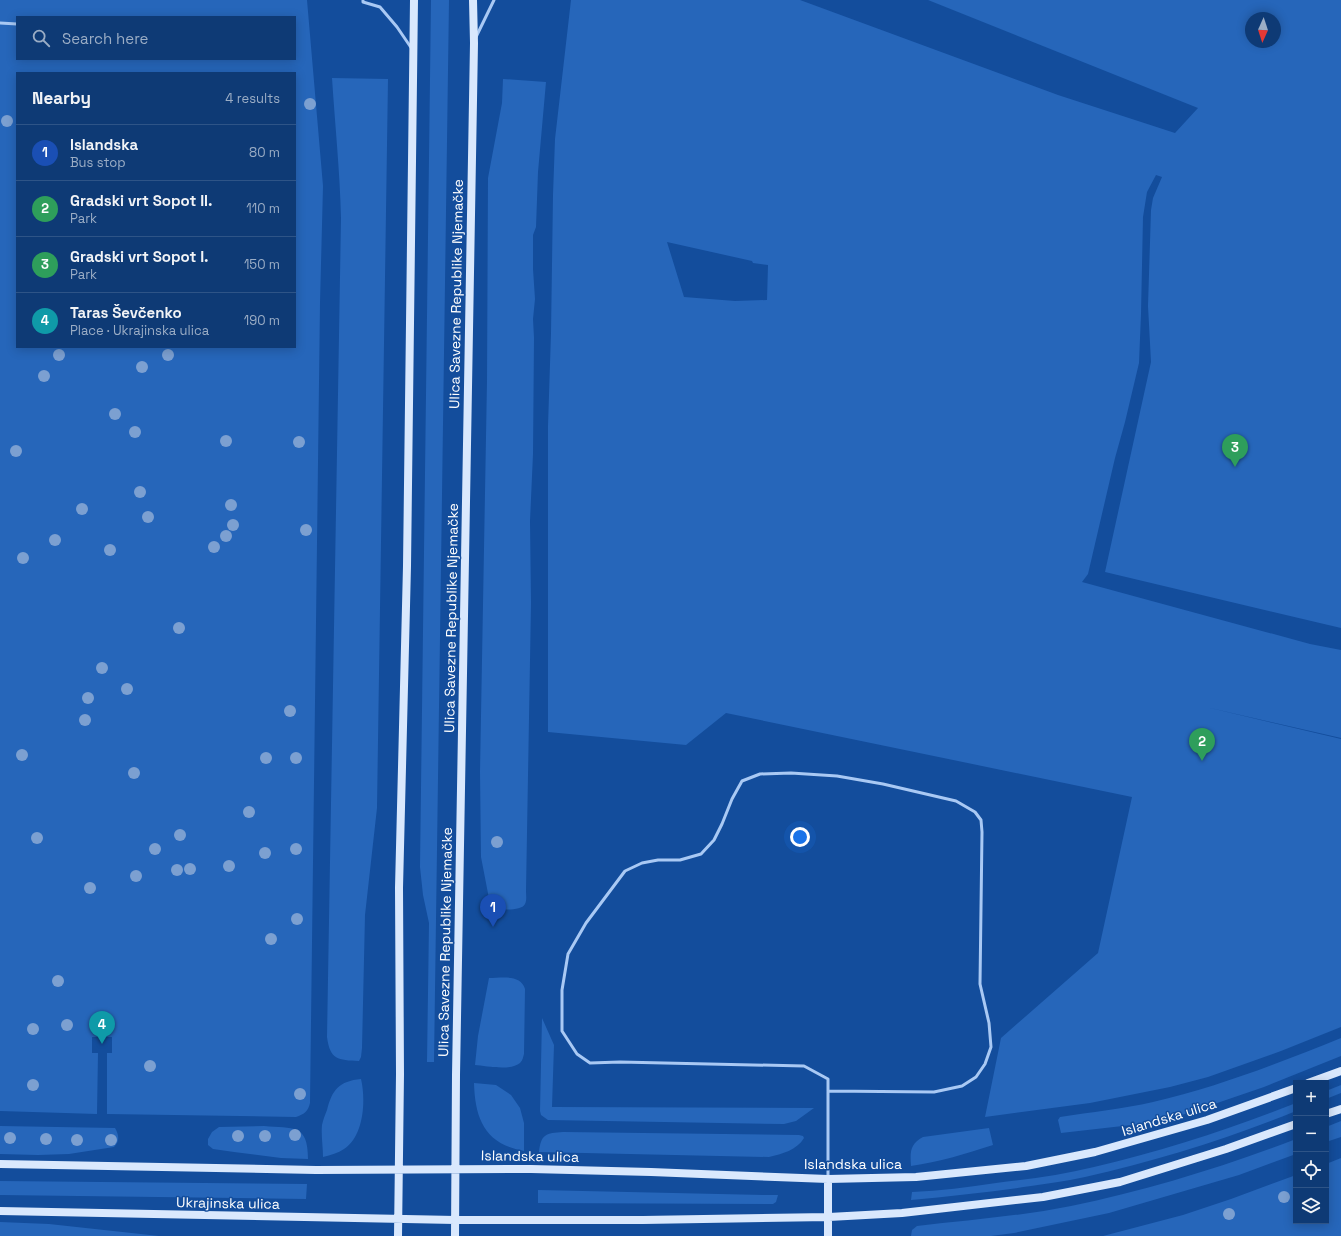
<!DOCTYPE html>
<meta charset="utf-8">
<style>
body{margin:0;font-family:"Space Grotesk",sans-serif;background:#17417a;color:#f1f3f6}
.controls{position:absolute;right:12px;bottom:12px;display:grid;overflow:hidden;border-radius:0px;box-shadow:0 2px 10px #0003}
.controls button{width:36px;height:36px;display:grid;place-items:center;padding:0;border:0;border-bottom:1px solid #2e5487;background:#0e3a75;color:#f1f3f6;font:20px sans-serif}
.compass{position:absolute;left:1245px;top:12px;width:36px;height:36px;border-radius:50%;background:#0e3a75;box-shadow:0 2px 10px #0003;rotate:183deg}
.you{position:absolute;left:800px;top:837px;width:14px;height:14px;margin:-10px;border:3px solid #fff;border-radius:50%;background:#1a73e8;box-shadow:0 0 0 6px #1a73e833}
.badge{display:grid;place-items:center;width:26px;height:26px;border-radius:50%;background:#ea580c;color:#fff;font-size:13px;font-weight:700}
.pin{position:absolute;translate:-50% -33px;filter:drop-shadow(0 1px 2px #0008)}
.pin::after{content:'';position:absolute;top:21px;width:14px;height:12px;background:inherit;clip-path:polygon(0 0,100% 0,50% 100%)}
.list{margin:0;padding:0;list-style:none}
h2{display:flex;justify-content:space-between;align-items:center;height:52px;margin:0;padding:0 16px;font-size:17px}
h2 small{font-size:13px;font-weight:400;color:#9badc5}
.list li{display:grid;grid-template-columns:26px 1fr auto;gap:12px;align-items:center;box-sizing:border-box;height:56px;padding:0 16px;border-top:1px solid #2e5487}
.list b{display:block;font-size:15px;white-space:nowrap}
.list p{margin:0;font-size:13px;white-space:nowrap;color:#9badc5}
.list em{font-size:13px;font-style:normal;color:#9badc5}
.icon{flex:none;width:22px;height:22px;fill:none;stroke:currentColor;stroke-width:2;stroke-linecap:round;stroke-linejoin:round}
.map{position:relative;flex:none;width:1341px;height:1236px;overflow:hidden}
.search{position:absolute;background:#0e3a75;box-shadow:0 2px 10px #0003;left:16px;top:16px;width:280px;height:44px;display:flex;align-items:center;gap:10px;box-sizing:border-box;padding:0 14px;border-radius:0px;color:#9badc5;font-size:15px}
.panel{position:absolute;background:#0e3a75;box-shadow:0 2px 10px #0003;left:16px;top:72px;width:280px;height:276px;border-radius:0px}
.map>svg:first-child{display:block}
.green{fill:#2666ba;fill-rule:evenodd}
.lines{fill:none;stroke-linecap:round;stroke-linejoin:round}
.lane{stroke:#a9c9f4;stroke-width:3}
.secondary{stroke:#d9e8fd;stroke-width:8}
.tree{fill:#7ca0d1}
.labels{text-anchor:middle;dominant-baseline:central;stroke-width:3;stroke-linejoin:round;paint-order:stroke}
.street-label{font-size:14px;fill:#fff;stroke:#134d9c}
</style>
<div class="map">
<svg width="1341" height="1236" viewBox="0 0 1341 1236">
<rect width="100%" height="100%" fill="#134d9c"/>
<path class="green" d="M0,0h307l16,186 -3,117 -10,800c-2,9 -6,11 -14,14l-189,-3v-61h5v-16h-20v16h6l-1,61 -97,-3zM17,17h278v42h-278zM17,73h278v274h-278z
M431,0h18l-15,1062h-7l2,-139 -6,-28 -3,-28z
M571,0h229l258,95 117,38 23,-25 -270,-108h413v628l-236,-56 46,-210 -3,-56 3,-96 2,-12 9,-21 -6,-2 -9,17 -4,25 -2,97 -2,49 -14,59 -10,36 -27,116 -6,8 228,62 31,6v88l-135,-31 135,32v288l-60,24 -73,26 -38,10 -80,16 -105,14 16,-79 97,-85 34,-156 -406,-84 -40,32 -138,-13v-306l3,-93 2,-138 2,-56zM1251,18h24v24h-24zM667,242l85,19 1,2 15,2 -1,35 -32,1 -51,-4z
M332,78l56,1 -11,729 -12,107 -3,133 -1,9 -2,4c-21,-1 -29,-1 -32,-24l14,-819c-1,-46 -6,-93 -9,-140z
M503,79l43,3 -8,90 -2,55 -3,8v34l2,30 -2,20 1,19 -1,116 -3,67 1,82 -5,288c0,4 1,9 -1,13 -4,8 -26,5 -34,5l-10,-52 -1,-85 7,-391 1,-203 14,-75z
M489,978c13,0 32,-4 36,11l-1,65c-1,3 -1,6 -4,9 -9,8 -34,3 -45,2l3,-29z
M542,1018l12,27 -2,62 262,1 -18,13 -12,3 -236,-4 -7,-5 -1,-4z
M1341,1038v18l-77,31 -79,27 -36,9 -88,10 -3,-13 2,-3c31,-5 63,-8 93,-15 65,-15 126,-39 188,-64z
M361,1079c5,21 3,57 -17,70 -6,4 -13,6 -21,8 0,-10 -2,-22 -1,-32 1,-5 3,-10 5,-15 5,-20 12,-29 34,-31z
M474,1083l22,2 15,10 9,13 4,15v28c-39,-7 -49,-32 -50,-68z
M1341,1085v8l-15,6v-8z
M1296,1103v8c-68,28 -140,50 -211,66 -18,4 -36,6 -54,9 -40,6 -80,10 -120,14l1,-8c28,-1 56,-5 84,-9 33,-4 66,-8 98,-16 69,-16 137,-38 202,-64z
M1341,1121v16l-15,5v-15z
M0,1126l115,2c4,7 5,13 -1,19l-45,7 -31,1 -38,-1z
M264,1126c29,3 44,-3 44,33l-27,-1 -47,-6 -21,-3 -5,-4v-6l4,-7 7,-5z
M989,1128l4,17c-28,9 -54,17 -82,21 -1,-14 -1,-22 12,-29z
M563,1132l236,3 4,1 1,2c-7,12 -22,16 -35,19l-230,-5c2,-18 7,-19 24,-20z
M1296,1139v15l-57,21 -130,38 -95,20 -23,3h-80l1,-6 5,-4c52,-6 104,-10 154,-20 77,-16 152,-39 225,-67z
M1341,1158v78h-238l80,-21 48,-16 65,-24v46h30v-57z
M0,1181l307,3 -1,15 -306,-4z
M538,1190l229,5h11l-2,7 -3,2 -235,-1z
M0,1222l49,2 110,12h-159z"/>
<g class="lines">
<path class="lane" d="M363,0v2l17,5 17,20 15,22
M0,23l17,1
M476,37l18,-37
M828,1091l106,1 28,-6 14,-9 9,-13 6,-17 -2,-24 -9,-39 2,-152 -1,-12 -6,-8 -19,-11 -73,-17 -46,-8 -46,-3 -31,1 -18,7 -10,18 -10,25 -8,16 -13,14 -21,6h-22l-16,3 -17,8 -39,52 -18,31 -6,36v41l15,23 13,9 30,-1 184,4 24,13v98"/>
<path class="secondary" d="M1308,1083l33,-12
M1326,1114l15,-5
M0,1164l316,6 215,-1 120,3 177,7 88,-2 110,-11 69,-14 112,-32 89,-32
M0,1211l455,9h188l186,-3 73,-4 141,-16 77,-15 106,-33 70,-25
M398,1236l2,-162 -1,-186 8,-322 7,-566
M455,1236l1,-161 18,-1032 -1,-43
M828,1236v-57"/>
</g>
<g class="tree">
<circle cx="310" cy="104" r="6"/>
<circle cx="7" cy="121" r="6"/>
<circle cx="59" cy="355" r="6"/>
<circle cx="168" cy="355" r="6"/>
<circle cx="142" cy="367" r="6"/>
<circle cx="44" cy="376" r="6"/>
<circle cx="115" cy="414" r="6"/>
<circle cx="135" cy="432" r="6"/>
<circle cx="226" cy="441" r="6"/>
<circle cx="299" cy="442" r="6"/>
<circle cx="16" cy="451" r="6"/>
<circle cx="140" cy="492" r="6"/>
<circle cx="231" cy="505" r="6"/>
<circle cx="82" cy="509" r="6"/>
<circle cx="148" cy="517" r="6"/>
<circle cx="233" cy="525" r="6"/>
<circle cx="306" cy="530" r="6"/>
<circle cx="226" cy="536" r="6"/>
<circle cx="55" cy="540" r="6"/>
<circle cx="214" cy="547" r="6"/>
<circle cx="110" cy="550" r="6"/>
<circle cx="23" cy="558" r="6"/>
<circle cx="179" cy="628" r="6"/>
<circle cx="102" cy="668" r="6"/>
<circle cx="127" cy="689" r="6"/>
<circle cx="88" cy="698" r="6"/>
<circle cx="290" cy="711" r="6"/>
<circle cx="85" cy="720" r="6"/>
<circle cx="22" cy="755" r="6"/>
<circle cx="266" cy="758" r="6"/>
<circle cx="296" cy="758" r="6"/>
<circle cx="134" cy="773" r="6"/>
<circle cx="249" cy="812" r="6"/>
<circle cx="180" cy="835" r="6"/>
<circle cx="37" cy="838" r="6"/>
<circle cx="497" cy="842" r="6"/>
<circle cx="155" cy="849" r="6"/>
<circle cx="296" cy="849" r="6"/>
<circle cx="265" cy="853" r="6"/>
<circle cx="229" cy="866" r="6"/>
<circle cx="190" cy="869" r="6"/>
<circle cx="177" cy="870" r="6"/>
<circle cx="136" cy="876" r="6"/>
<circle cx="90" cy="888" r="6"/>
<circle cx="297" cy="919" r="6"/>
<circle cx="271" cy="939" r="6"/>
<circle cx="58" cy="981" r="6"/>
<circle cx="67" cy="1025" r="6"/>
<circle cx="33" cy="1029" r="6"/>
<circle cx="150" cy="1066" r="6"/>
<circle cx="33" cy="1085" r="6"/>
<circle cx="300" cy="1094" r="6"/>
<circle cx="295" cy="1135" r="6"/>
<circle cx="238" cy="1136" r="6"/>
<circle cx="265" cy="1136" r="6"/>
<circle cx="10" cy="1138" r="6"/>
<circle cx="46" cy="1139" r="6"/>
<circle cx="77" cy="1140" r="6"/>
<circle cx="111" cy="1140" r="6"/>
<circle cx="1284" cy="1197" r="6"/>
<circle cx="1229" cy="1214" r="6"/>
</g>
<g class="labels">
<g class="street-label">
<text transform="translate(456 294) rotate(-89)">Ulica Savezne Republike Njemačke</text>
<text transform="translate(451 618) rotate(-89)">Ulica Savezne Republike Njemačke</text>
<text transform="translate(445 942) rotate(-89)">Ulica Savezne Republike Njemačke</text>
<text transform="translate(1169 1117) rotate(-17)">Islandska ulica</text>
<text transform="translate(530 1156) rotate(1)">Islandska ulica</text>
<text x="853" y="1164">Islandska ulica</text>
<text transform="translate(228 1203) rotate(1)">Ukrajinska ulica</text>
</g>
</g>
</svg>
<div class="controls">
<button>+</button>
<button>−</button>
<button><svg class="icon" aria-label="locate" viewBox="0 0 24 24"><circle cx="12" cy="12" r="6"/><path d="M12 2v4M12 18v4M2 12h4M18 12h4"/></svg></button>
<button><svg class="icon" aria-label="layers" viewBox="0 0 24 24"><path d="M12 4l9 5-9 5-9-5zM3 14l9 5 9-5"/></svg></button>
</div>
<svg class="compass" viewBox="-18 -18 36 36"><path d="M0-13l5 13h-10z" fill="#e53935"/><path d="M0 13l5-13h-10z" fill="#9badc5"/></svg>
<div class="you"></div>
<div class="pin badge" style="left:493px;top:927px;background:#1a4fb4">1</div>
<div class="pin badge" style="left:1202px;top:761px;background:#2e9e5b">2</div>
<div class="pin badge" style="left:1235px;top:467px;background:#2e9e5b">3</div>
<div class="pin badge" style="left:102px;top:1044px;background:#0f9aa8">4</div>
<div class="search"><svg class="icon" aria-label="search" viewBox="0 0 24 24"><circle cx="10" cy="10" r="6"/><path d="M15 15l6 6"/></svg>Search here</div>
<section class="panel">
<h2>Nearby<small>4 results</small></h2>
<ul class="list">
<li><span class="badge" style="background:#1a4fb4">1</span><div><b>Islandska</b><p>Bus stop</p></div><em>80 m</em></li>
<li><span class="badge" style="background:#2e9e5b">2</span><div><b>Gradski vrt Sopot II.</b><p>Park</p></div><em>110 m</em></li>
<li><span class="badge" style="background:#2e9e5b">3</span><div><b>Gradski vrt Sopot I.</b><p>Park</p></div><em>150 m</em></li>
<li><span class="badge" style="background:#0f9aa8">4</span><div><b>Taras Ševčenko</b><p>Place · Ukrajinska ulica</p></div><em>190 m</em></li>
</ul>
</section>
</div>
